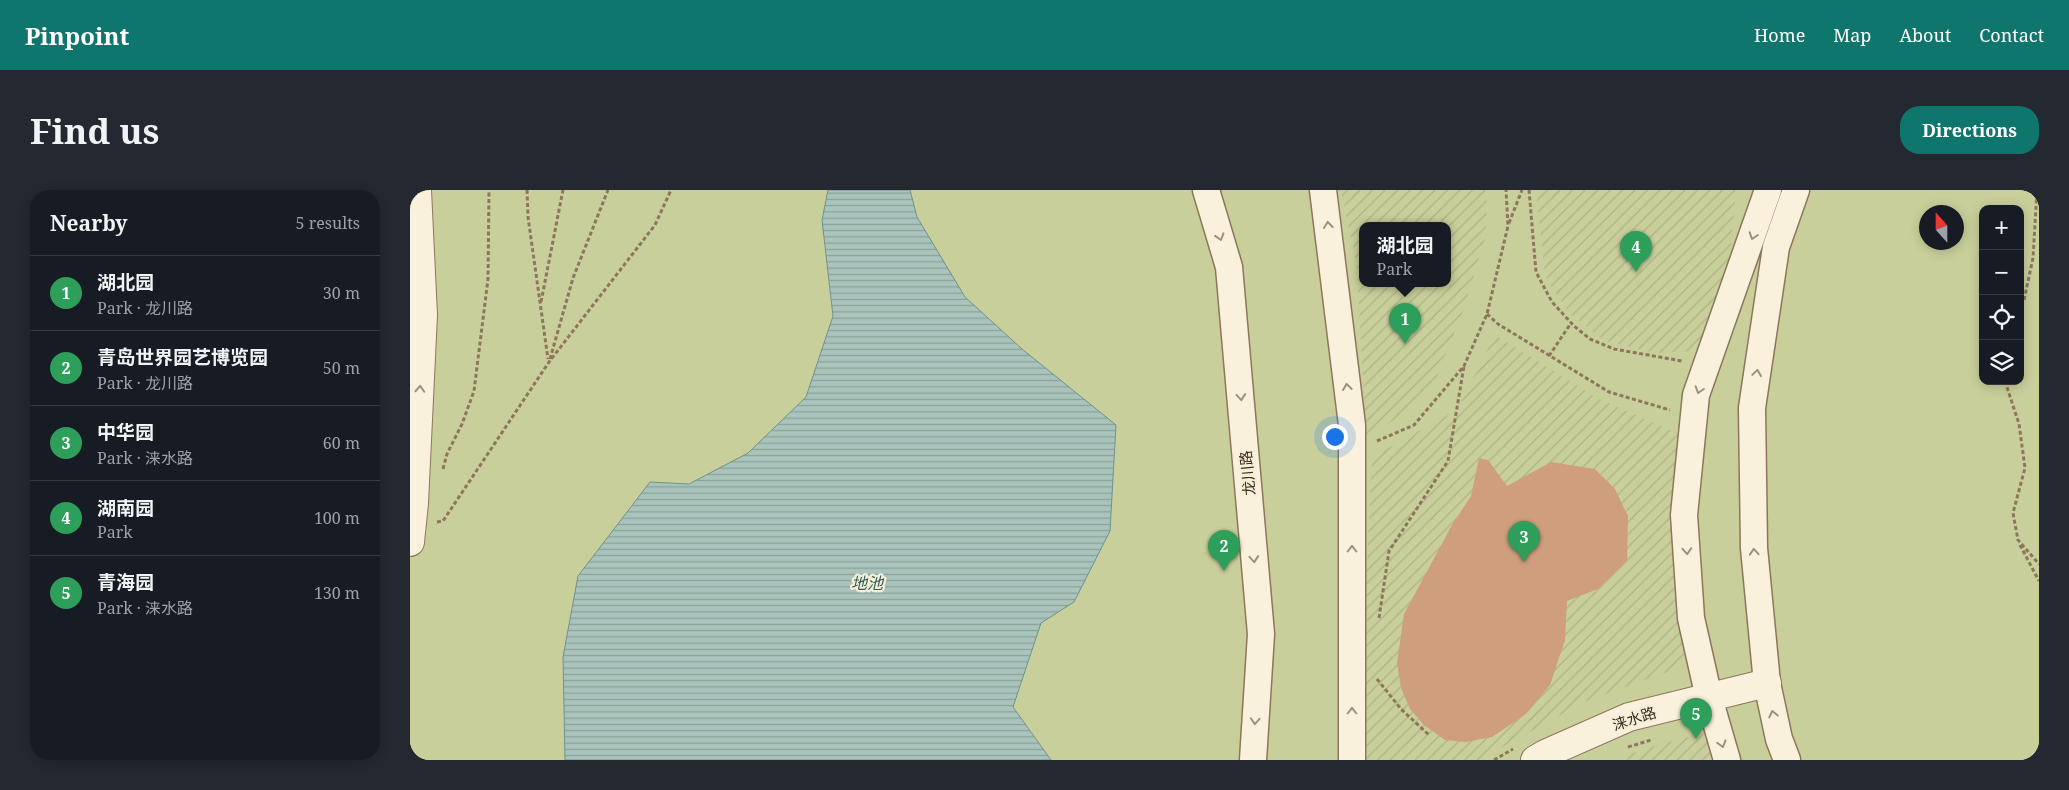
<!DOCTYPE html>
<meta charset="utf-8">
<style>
body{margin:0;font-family:"Noto Serif","Noto Sans SC",serif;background:#242831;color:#f1f3f6}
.controls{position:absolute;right:15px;top:15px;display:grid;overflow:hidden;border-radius:10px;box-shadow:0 2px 12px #0003}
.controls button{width:45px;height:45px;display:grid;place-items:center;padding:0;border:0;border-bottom:1px solid #363941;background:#171b24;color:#f1f3f6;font:25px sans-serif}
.compass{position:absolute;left:1509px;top:15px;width:45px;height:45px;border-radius:50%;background:#171b24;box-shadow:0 2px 12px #0003;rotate:339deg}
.you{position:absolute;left:924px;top:246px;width:18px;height:18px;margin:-12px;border:4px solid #fff;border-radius:50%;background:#1a73e8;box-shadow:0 0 0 8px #1a73e833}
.badge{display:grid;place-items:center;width:32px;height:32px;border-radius:50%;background:#0f766e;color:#fff;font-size:16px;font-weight:700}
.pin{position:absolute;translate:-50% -41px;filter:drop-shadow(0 1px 2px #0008)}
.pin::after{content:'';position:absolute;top:26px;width:18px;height:15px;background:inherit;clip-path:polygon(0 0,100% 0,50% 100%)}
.popup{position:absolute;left:949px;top:32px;width:92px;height:65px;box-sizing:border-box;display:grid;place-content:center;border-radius:10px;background:#171b24;filter:drop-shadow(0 1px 4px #0005);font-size:16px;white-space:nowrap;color:#9ea1a6}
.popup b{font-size:19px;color:#f1f3f6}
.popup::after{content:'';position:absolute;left:50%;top:100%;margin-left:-10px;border:10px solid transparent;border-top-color:#171b24}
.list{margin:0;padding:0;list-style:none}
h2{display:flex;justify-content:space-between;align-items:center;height:65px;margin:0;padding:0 20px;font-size:21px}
h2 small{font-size:16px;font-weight:400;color:#9ea1a6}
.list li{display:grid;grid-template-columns:32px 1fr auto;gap:15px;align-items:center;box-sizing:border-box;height:75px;padding:0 20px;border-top:1px solid #363941}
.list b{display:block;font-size:19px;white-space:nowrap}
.list p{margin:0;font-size:16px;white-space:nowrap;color:#9ea1a6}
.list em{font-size:16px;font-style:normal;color:#9ea1a6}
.icon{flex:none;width:28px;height:28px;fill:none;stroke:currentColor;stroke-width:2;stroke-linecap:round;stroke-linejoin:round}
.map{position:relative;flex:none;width:1629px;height:570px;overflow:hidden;border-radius:20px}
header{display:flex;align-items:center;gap:30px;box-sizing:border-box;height:70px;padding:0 25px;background:#0f766e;color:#fff}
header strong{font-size:24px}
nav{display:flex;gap:28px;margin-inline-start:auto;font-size:18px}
.intro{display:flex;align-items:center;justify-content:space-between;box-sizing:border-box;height:120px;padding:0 30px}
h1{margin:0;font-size:35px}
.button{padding:12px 22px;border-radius:20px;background:#0f766e;color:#fff;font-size:18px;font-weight:700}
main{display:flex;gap:30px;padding:0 30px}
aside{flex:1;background:#171b24;border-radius:20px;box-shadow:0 2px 12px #0003}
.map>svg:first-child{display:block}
.park{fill:#c9cf9b;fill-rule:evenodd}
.garden{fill:url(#garden-furrows);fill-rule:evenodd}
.water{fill:url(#water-rules);stroke:#6f938a}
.building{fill:#cf9f7d}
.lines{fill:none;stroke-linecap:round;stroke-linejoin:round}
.minor-casing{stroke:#8d765c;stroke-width:29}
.tertiary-casing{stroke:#8d765c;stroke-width:30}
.path{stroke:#8d765c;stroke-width:3;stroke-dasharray:4 2.5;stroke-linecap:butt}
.minor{stroke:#faf1dc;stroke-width:26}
.tertiary{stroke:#faf1dc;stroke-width:28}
.oneway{stroke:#9c907e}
.labels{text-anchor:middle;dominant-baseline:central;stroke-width:4.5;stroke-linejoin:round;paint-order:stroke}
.street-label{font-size:15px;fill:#3d2e20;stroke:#f7eed8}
.water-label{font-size:16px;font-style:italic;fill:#2f5d5a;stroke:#f7eed8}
</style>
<header>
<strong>Pinpoint</strong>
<nav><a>Home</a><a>Map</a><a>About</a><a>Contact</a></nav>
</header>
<div class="intro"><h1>Find us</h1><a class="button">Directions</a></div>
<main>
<aside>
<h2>Nearby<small>5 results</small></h2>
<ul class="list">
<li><span class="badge" style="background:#2e9e5b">1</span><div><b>湖北园</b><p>Park · 龙川路</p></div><em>30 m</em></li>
<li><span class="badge" style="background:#2e9e5b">2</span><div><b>青岛世界园艺博览园</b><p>Park · 龙川路</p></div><em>50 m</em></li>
<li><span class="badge" style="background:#2e9e5b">3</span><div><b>中华园</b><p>Park · 涞水路</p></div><em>60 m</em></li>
<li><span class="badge" style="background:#2e9e5b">4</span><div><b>湖南园</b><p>Park</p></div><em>100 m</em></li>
<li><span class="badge" style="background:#2e9e5b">5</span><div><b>青海园</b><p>Park · 涞水路</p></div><em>130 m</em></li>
</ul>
</aside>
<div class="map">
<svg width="1629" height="570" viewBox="0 0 1629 570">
<defs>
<pattern id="garden-furrows" width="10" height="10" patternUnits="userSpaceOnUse" patternTransform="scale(1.25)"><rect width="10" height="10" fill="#c9cf9b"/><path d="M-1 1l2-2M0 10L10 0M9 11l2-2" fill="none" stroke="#aeb285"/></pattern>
<pattern id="water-rules" width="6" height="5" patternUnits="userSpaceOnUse" patternTransform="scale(1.25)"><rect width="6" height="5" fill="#a9c4bc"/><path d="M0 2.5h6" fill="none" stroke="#8ba098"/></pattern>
</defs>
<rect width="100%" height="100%" fill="#f0e4c8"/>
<path class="park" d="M0,0h1629v570h-1629zM1573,19h37v172h-37zM1516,22h30v30h-30zM952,35h86v58h-86z"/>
<path class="garden" d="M931,0h146l-1,45 -23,76 -26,66 -40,41 -31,19 -9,-170zM1038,35v58h-86v-58z
M1131,0h195l-7,78 -31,83 -43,2 -50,-12 -36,-28 -24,-37 -8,-75z
M1085,145l104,64 80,35 5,232 -101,36 -104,58h-121l14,-303 85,-47z
M1301,541l8,29h-104l32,-12z"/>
<path class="water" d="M418,0h82l7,27 48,80 57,52 94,76 -6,106 -36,71 -33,21 -28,84 38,53h-486l-2,-103 15,-81 72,-94 39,2 59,-31 58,-56 27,-81 -11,-96z"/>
<path class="building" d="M1069,268l9,2 19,26 44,-24 44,7 20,20 13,27 -1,45 -29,28 -31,12 -2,39 -15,45 -24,29 -34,23 -26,5 -21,-2 -21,-15 -14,-16 -9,-21 -4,-25 7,-49 48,-89 19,-29z"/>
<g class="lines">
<defs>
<path id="minor" d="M796,0l23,77 32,367 -8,126
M913,0l29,235v335
M1317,570l-18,-62 -18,-80 -7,-103 12,-120 72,-205
M1377,570l-8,-21 -12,-56 -13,-135 -2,-140 24,-161 20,-57"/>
<path id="tertiary" d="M0,352l4,-39 9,-188 -6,-125
M1125,570l10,-6 84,-37 138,-34"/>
</defs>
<use href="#minor" class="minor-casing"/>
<use href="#tertiary" class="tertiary-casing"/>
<path class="path" d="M117,0l1,27 20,142
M1119,0l7,82 16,30 22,24 16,13 24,10 68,12
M1099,33l13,-33
M131,112l22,-112
M1610,115l4,-5 9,-42 4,-68
M1077,124l11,10 111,68 61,18
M1139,166l22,-33
M140,169l23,-81 35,-88
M1595,191l14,43 6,44 -12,45 5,27 21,24
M967,251l37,-16 50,-59 23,-52 21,-88 -2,-36
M33,279l4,-15 15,-30 12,-33 14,-112 1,-89
M27,332l6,-1 106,-159 106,-137 16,-35
M1610,355l19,36
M969,428l10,-67 59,-90 16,-95
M967,489l24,30 28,26
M1218,557l23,-7
M1084,570l19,-11"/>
<use href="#minor" class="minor"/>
<use href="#tertiary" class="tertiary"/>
</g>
<defs><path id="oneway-chevron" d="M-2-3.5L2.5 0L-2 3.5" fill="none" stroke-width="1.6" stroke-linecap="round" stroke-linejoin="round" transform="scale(1.25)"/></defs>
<g class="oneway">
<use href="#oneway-chevron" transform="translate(918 35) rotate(-97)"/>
<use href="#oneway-chevron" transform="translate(1343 46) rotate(108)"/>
<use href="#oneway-chevron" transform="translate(810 47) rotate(73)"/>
<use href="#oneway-chevron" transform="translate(1347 183) rotate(-82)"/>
<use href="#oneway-chevron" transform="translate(937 197) rotate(-97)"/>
<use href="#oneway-chevron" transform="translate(10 199) rotate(-87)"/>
<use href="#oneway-chevron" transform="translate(1289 200) rotate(108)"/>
<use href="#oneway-chevron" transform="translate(831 207) rotate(85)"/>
<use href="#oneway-chevron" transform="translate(942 359) rotate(-90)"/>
<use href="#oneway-chevron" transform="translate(1277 361) rotate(86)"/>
<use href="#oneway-chevron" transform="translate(1344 362) rotate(-94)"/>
<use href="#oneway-chevron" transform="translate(844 369) rotate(85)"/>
<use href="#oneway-chevron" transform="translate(942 521) rotate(-90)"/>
<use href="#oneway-chevron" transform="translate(1363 524) rotate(-102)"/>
<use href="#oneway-chevron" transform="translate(845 531) rotate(94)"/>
<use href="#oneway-chevron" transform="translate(1312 554) rotate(74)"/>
</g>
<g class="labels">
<g class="street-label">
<text transform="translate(837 283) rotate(-95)">龙川路</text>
<text transform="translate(1224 528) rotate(-18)">涞水路</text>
</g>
<g class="water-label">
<text x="457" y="393">地池</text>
</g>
</g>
</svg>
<div class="controls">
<button>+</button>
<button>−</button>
<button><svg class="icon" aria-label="locate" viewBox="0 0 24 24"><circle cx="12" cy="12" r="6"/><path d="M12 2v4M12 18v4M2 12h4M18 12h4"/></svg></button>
<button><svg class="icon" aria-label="layers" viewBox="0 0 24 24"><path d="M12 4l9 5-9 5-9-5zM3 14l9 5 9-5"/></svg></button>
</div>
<svg class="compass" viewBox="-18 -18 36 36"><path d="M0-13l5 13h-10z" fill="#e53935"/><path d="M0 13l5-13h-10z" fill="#9ea1a6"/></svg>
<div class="you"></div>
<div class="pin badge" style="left:995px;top:154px;background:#2e9e5b">1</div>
<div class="popup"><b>湖北园</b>Park</div>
<div class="pin badge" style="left:814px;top:381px;background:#2e9e5b">2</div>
<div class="pin badge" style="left:1114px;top:372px;background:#2e9e5b">3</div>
<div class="pin badge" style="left:1226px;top:82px;background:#2e9e5b">4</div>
<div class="pin badge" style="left:1286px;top:549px;background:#2e9e5b">5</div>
</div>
</main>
